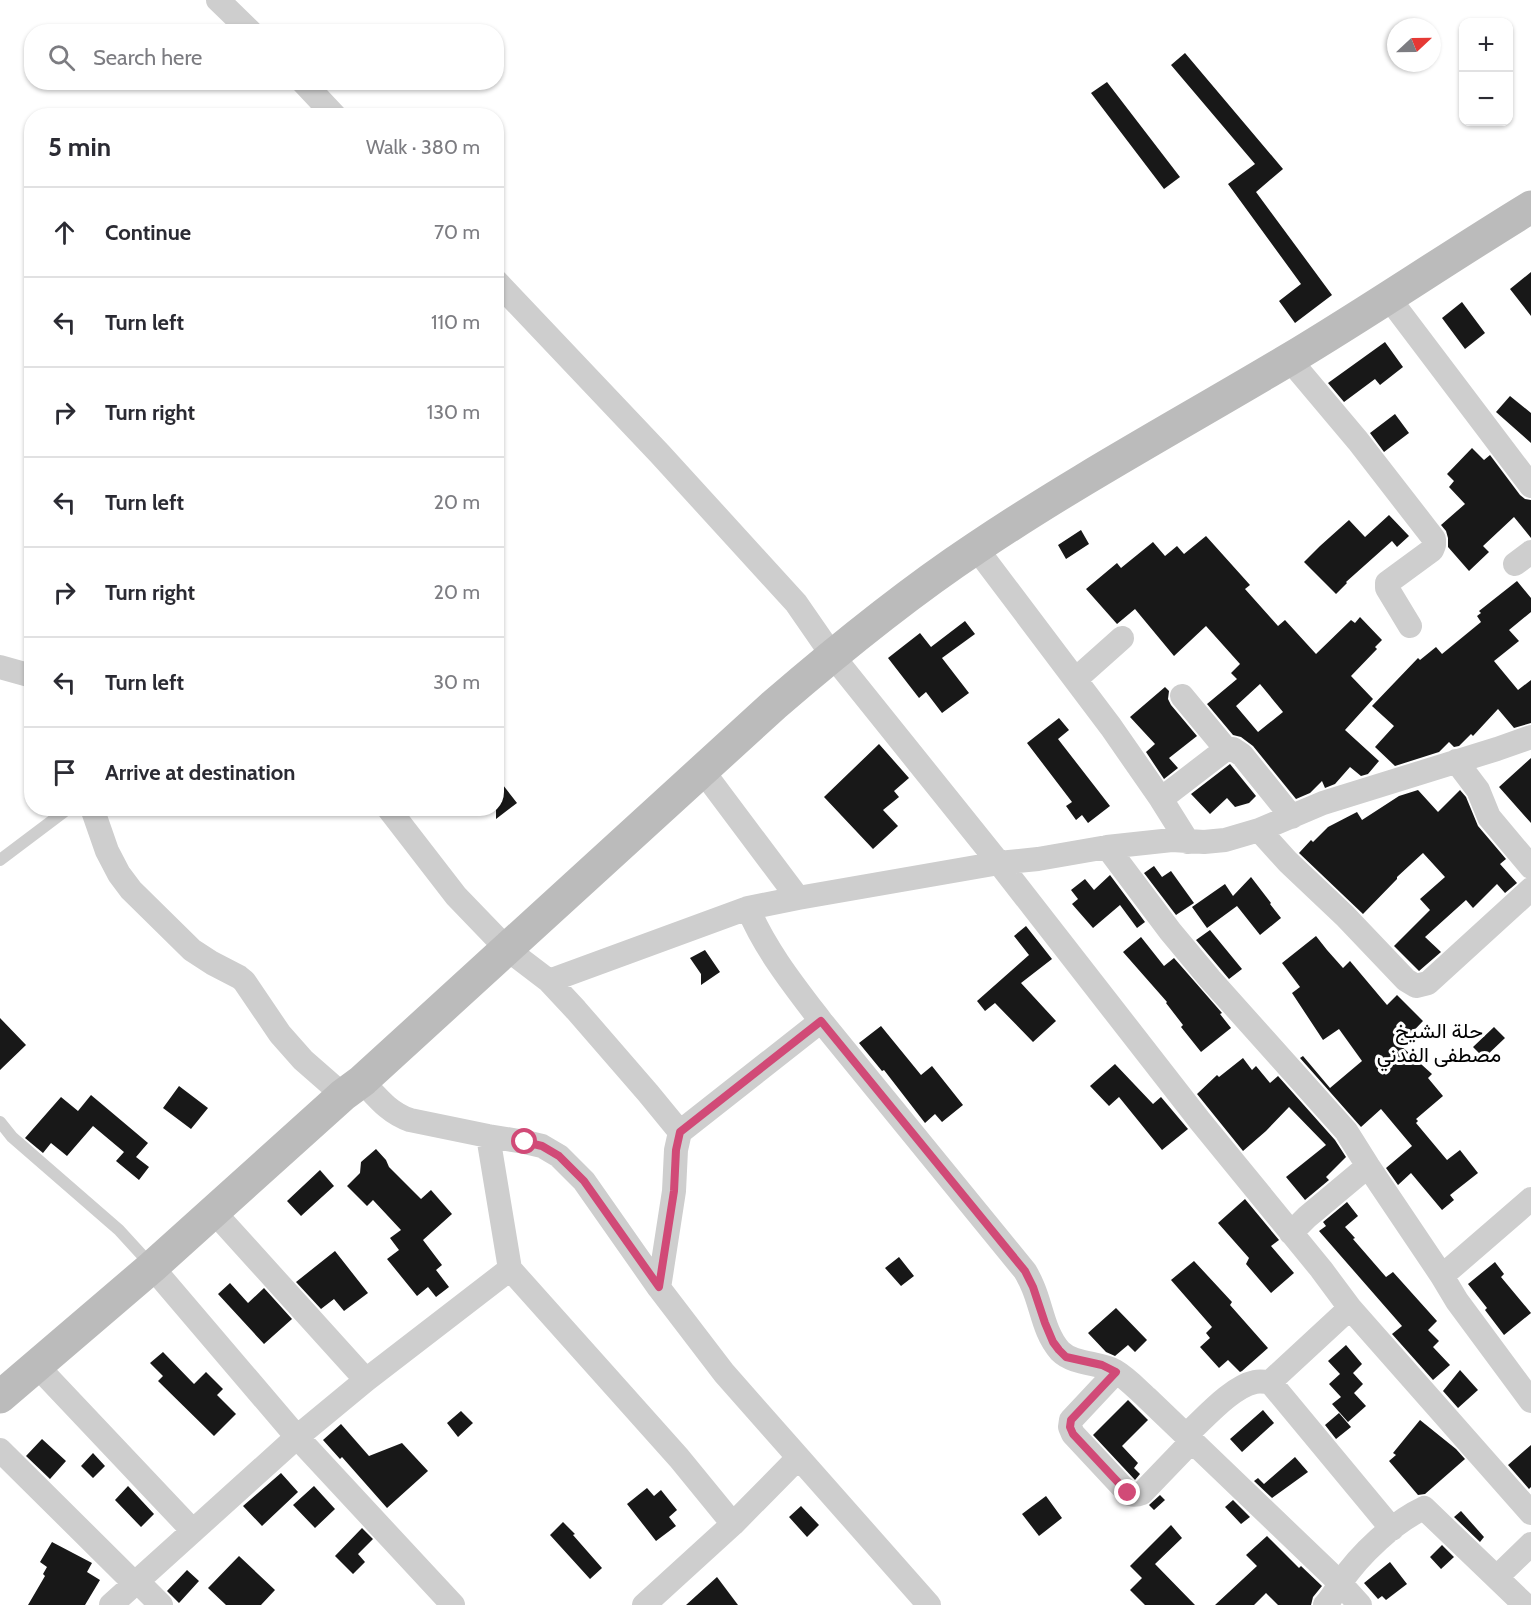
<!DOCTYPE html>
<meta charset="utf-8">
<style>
body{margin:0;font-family:Cabin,Vazirmatn,sans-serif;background:#f2f2f3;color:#2b2b33}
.controls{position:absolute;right:18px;top:18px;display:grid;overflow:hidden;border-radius:12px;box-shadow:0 2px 4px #0004}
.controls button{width:54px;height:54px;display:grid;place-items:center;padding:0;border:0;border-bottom:2px solid #e1e1e2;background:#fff;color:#2b2b33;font:30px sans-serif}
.compass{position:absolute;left:1387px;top:18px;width:54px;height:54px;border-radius:50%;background:#fff;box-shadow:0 2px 4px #0004;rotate:68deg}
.stop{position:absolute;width:18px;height:18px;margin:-14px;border:4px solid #d14a77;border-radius:50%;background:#fff}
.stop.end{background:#d14a77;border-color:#fff;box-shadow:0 2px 6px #0008}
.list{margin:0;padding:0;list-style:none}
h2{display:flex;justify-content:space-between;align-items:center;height:78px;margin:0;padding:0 24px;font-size:26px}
h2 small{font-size:20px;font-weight:400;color:#7c7c81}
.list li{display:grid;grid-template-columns:39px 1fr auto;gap:18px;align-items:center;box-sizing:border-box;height:90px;padding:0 24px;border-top:2px solid #e1e1e2}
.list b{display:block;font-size:22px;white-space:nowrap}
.list em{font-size:20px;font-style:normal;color:#7c7c81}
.icon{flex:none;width:33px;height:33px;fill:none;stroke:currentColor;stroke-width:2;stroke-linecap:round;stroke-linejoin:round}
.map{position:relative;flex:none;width:1531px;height:1605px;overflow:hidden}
.search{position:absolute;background:#fff;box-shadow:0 2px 4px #0004;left:24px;top:24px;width:480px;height:66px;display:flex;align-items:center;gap:15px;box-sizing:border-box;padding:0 21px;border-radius:24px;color:#7c7c81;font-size:22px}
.panel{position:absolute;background:#fff;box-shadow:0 2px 4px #0004;left:24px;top:108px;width:480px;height:708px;border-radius:24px}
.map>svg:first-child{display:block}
.building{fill:#181818;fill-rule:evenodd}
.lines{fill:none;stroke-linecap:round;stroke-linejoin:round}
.lane{stroke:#cecece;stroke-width:12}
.street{stroke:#cecece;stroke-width:24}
.secondary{stroke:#bbb;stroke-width:33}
.route{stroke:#d14a77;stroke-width:8}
.labels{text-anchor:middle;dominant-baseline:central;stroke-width:6;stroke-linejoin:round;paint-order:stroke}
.quarter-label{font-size:21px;fill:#000;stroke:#fff}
</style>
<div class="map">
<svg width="1531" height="1605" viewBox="0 0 1531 1605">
<rect width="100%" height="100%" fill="#fff"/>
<path class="building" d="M1185,53l98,116 -27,23 76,103 -37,28 -16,-22 22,-17 -73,-100 27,-20 -84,-99z
M1107,82l73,95 -16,12 -73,-96z
M1531,272v44l-21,-27z
M1462,302l23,31 -20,16 -23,-31z
M1385,342l18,25 -23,18 -5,-6 -31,23 -16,-19z
M1510,396l21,17v30l-35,-31z
M1395,414l14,19 -25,19 -14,-19z
M1472,448l12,12 6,-5 30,40 5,4 6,1v38l-17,-21 -31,29 6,6 -20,19 -21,-24v-9l-2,-7 -5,-6 24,-21 -16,-17 5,-6 -7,-7z
M1389,515l20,21 -12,11 -5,-6 -46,41 1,1 -11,11 -32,-32 16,-16 29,-26 16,17z
M1081,530l8,14 -23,15 -8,-14z
M1206,536l44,49 -5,4 33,37 7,-6 31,34 35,-34 4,3 5,-6 22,23 -7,7 2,2 -26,27 22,23 -28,31 34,31 -11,13 -7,2 -11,-9 -15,17 -10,4 -3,-7 -12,12 -14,6 -43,-53 -12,-9 -8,-2 -26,-31 30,-25 -6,-6 9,-9 -34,-38 -32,30 -39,-47 -18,15 -31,-35 31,-26 4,5 32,-26 12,14 12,-10 7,8zM1260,684l23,28 -25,20 -22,-26z
M1517,581l14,17v14l-22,18 10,11 -25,20 24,29 13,-10v43l-17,5 -16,-19 -25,27 -2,-2 -12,12 -5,1 -5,-5 -10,10 -44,14 -20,-19 19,-21 -22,-20 46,-48 2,2 16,-13 6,7 39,-32 -4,-6 4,-3 -2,-2z
M965,621l10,13 -33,24 27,35 -27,20 -16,-21 -7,6 -31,-40 32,-25 11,14z
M1165,687l4,4 -1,8 3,6 26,31 -28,22 9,10 -14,11 -18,-27 9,-8 -25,-27z
M1059,718l10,12 -11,9 52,67 -22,17 -6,-8 -6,5 -10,-14 6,-4 -45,-59z
M879,744l30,34 -15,13 5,6 -16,13 15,16 -25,23 -49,-52z
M1531,758v65l-32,-36z
M1230,764l26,32 -7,7 -14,4 -8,-9 -17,16 -19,-20z
M496,776l21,27 -21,16z
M1418,790l20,22 22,-22 6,7 12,29 28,33 -6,5 17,19 -12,10 -8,-9 -24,24 -7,-8 -41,37 16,15 -22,19 -25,-25 36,-36 -10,-11 25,-22 -22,-24 -26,24v2l-34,35 -64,-61 12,-13 2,2 15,-15 29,-15 5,8 37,-24z
M1154,866l8,11 9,-6 23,32 -18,12 -32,-42z
M1110,875l35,47 -8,6 -17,-23 -27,23 -21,-24 6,-5 -7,-9 14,-11 9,11z
M1251,877l20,26 -1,1 11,14 -21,17 -23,-29 -30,22 -15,-21 33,-23 8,12z
M1026,926l26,33 -31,24 35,38 -23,21 -38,-39 -10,8 -8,-10 52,-46 -15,-19z
M1210,930l32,39 -13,10 -33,-39z
M1316,936l11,14 16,18 7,-7 37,44 10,-10 26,26 -23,24 32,29 -4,4 15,18 -27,23 2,2 -2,2 31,37 13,-10 18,23 -28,22 4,5 -12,10 -31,-37 -13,12 -12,-17 26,-22 -31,-37 -20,18 -61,-69 3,-2 27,32 32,-27 -23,-32 -16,11 -31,-47 8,-6 -18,-24z
M1141,937l23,29 10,-8 48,55 -2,1 11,14 -30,24 -20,-25 2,-2 -17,-22 1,-1 -44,-50z
M705,950l15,22 -19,13v-11l-11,-16z
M0,1018l26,27 -26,25z
M881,1026l40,49 11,-9 31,39 -21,17 -7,-8 -10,9 -41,-53 -2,1 -23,-28z
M1494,1027l11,11 -21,20 -11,-11z
M1243,1058l9,12 4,-4 14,17 8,-7 57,64 11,17 -20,20 3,3 -24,20 -19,-23 40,-32 -37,-38 -23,24 -23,20 -46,-57 20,-19 2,2z
M1115,1064l38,40 8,-7 27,32 -26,21 -43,-53 -10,9 -19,-20z
M179,1086l29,22 -17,21 -28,-21z
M91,1095l57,48 -12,14 13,10 -10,13 -23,-19 8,-9 -31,-26 -26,30 -16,-13 -8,10 -18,-15 36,-41 17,14z
M376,1149l10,11 3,7 32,32 10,-9 21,24 -29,26 19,25 -6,5 13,17 -13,10 -8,-10 -11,9 -30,-37 12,-9 -9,-12 11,-8 -28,-30 -6,6 -20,-20 13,-13 1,-11z
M320,1170l14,16 -33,30 -14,-15z
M1245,1199l34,41 -8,6 23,27 -23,20 -25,-29 3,-6 -31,-35z
M1347,1202l11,14 -13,11 10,11 -2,1 33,38 7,-5 44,49 -9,9 11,11 -6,6 17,18 -17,15 -41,-46 10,-8 -83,-95 7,-5 -3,-4z
M335,1251l33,42 -24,18 -10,-12 -13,10 -25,-27z
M899,1257l15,19 -13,10 -16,-18z
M1194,1261l38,41 -2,3 38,43 -26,23 -2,1 -12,-12 -9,8 -19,-21 10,-9 -4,-5 6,-6 -41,-47z
M1495,1262l9,12 -3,3 30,36 -27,22 -19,-25 2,-2 -19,-24z
M230,1283l18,20 16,-15 28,31 -28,25 -46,-50z
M1116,1308l31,32 -12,12 -7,-7 -13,11 -9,-4 -18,-19z
M1346,1345l16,19 -9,9 10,11 -9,9 12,13 -18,16 -16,-18 9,-7 -12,-13 11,-10 -12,-13z
M163,1352l31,32 12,-12 17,17 -6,6 19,19 -22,22 -56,-55 5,-5 -13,-13z
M1460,1370l18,20 -20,18 -15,-17z
M1128,1400l20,20 -26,26 16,17 -4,5 6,6 -5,6 -42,-45z
M1263,1410l11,13 -32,29 -12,-13z
M461,1411l12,12 -15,14 -11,-14z
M1339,1413l12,14 -15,12 -11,-14z
M1420,1420l36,29 9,10 -40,35 -7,1 -29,-34 7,-6 -3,-2z
M341,1424l28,32 33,-13 26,28 -41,37 -45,-51 -2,2 -17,-19z
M42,1439l24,22 -16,18 -24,-23z
M1531,1445v42l-2,2 -21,-24z
M93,1453l12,13 -12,12 -12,-12z
M1295,1457l13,15 -36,26 -18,-17 4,-3 6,6z
M281,1473l17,19 -36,34 -19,-20z
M128,1486l26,28 -13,13 -26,-27z
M314,1486l21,23 -20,19 -22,-23z
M647,1488l7,8 7,-6 16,20 -8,7 7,9 -20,15 -29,-37z
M1160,1495l5,5 -11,10 -5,-5z
M1046,1496l16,22 -23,18 -17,-22z
M1233,1500l17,17 -9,7 -16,-17z
M801,1506l18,19 -12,12 -18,-20z
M1461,1511l23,26 -4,5 -26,-25z
M563,1522l12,12 -2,1 29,33 -12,11 -40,-44z
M1171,1525l11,13 -27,26 40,41h-50l-15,-15 12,-12 -12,-12z
M362,1528l11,11 -15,15 7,8 -12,12 -18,-18z
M1267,1536l32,32 2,-2 21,20 -9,11 -2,8h-33l-12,-12 -12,12h-39l42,-39 -11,-11z
M52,1542l40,21 -5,9 13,8 -15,25h-57l17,-29 -2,-2 4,-7 -7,-5z
M1442,1545l12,12 -13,12 -11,-12z
M239,1556l36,34 -14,15h-35l-18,-17z
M1390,1562l17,22 -21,16 -4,-4 -4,3 -14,-16z
M187,1570l12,11 -20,22 -12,-12z
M717,1577l21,28h-52z"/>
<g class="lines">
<path class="lane" d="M0,860l69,-52
M0,1122l12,15 107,93 32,35"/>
<path class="street" d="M218,0l33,32
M303,82l32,34
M496,281l164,173 136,149 36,52 167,208 201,258 121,148 29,39 181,205
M1388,297l143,189
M1289,359l69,82 76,98v6l-2,5 -45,33v5l23,38
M976,548l135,179 50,72 27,43
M1515,564l16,-12
M0,667l32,9
M1076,679l46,-41
M1182,696l44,53
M1456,761l22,29 11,27 42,50
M702,770l96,128 201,-35 39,-4 69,-12 65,-7 32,2 21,-2 34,-10 64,-27 174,-54 34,-12
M1161,799l65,-50h7l9,6 50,62
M92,808l15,43 12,23 12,16 61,60 20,13 27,14 5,4 36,53 23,26 40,35
M388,808l68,88 51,53 42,32 27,29 72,83 32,39 -4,18 -2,41 -15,97
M1259,830l29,32 57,54 61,64 10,6 12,-3 103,-94
M1107,847l63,84 40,48 136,152 22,35 74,110 15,25 74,100
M748,908c16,40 47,79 73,113l204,250c3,5 6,11 8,16 9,21 11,46 27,64 14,14 39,11 55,20 12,7 22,18 32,27l193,185 20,22
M549,981l199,-73 50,-10
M362,1081c15,16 27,32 48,39l78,16 37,6 17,4 17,10 25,25 75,107 65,85 205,232
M680,1132l141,-111
M214,1212l152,168
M1291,1233l16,-16 61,-51
M152,1267l145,170 156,168
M510,1269l169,189 54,66
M1442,1276l89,-77
M1350,1308l-80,74 122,147
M37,1366l156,165
M1116,1372l-45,48 -1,7 3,7 55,59c5,3 9,2 14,0l50,-52
M1186,1435c18,-16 45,-48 69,-53 5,-1 10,0 15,0
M0,1450l129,128 12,7 20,20
M1497,1577l34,-33
M111,1605l186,-168 69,-57 144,-111 -22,-133
M644,1605l89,-81 65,-66
M1325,1605c7,-7 11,-15 16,-23 19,-28 53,-60 83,-74l101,97"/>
<path class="secondary" d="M0,1397l152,-130 191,-172 19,-14 412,-376c65,-56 131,-110 202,-157 101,-68 208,-126 312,-188 82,-49 161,-103 243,-153"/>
</g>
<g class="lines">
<path class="route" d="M525,1142l17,4 17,10 25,25 75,106 15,-96 2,-41 4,-18 141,-111 204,250 8,16 12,36 8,19 6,8 7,7 36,8 14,7 -45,48 -1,7 3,7 55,59"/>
</g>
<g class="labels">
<g class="quarter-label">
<text x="1439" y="1030">حلة الشيخ<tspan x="1439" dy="24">مصطفى الفدني</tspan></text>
</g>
</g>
</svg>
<div class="controls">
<button>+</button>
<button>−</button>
</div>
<svg class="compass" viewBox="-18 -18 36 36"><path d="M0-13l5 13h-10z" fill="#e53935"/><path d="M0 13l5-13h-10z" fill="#7c7c81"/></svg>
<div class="stop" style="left:525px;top:1142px"></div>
<div class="stop end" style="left:1128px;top:1493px"></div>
<div class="search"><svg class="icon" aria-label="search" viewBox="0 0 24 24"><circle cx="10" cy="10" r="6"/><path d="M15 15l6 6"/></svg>Search here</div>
<section class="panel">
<h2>5 min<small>Walk · 380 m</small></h2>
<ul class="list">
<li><svg class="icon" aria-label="ahead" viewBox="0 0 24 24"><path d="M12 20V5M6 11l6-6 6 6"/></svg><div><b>Continue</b></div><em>70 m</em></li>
<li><svg class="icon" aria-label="left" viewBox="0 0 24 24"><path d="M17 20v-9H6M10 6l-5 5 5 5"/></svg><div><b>Turn left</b></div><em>110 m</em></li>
<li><svg class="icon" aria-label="right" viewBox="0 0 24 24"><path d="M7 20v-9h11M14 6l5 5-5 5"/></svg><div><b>Turn right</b></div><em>130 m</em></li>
<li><svg class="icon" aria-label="left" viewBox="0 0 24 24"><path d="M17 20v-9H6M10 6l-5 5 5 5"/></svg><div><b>Turn left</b></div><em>20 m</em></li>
<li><svg class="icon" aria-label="right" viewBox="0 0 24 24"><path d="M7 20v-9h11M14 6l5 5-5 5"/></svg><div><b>Turn right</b></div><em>20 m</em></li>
<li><svg class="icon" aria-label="left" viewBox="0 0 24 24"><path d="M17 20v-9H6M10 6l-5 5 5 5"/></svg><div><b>Turn left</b></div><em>30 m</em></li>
<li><svg class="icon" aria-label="arrive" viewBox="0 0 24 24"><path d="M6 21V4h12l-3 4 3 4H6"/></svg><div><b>Arrive at destination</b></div></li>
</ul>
</section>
</div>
